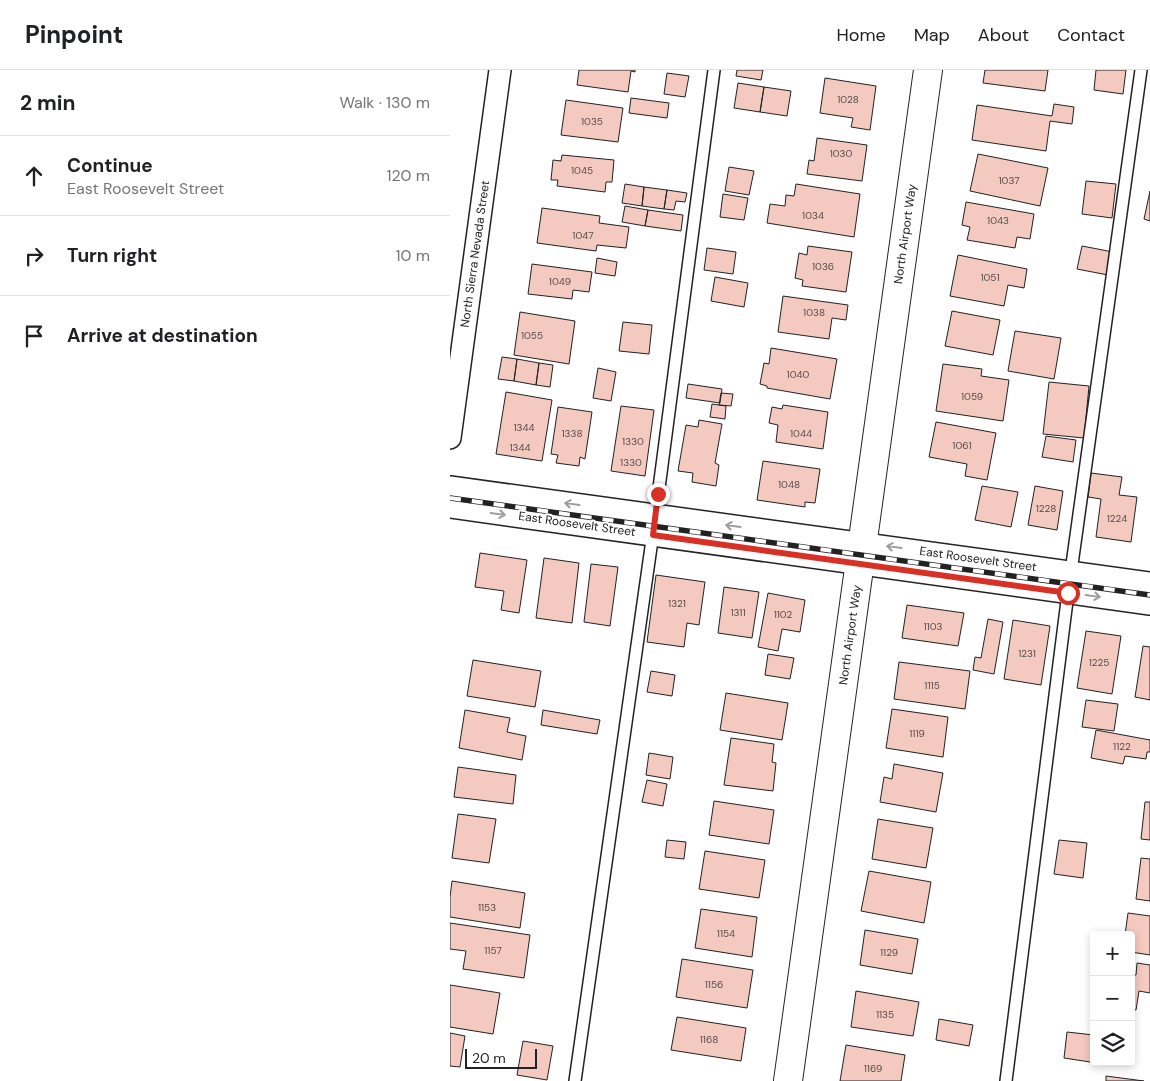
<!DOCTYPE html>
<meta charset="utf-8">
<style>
body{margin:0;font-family:"DM Sans",sans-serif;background:#f2f2f2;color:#202124}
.controls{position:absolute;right:15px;bottom:15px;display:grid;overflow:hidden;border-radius:5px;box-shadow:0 2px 8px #0003}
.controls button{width:45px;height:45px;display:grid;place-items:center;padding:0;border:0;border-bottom:1px solid #e0e0e0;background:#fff;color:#202124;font:25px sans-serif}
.scale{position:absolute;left:15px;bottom:12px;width:72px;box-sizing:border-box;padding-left:5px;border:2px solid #222;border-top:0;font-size:14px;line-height:18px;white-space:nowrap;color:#222;-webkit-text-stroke:4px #fff;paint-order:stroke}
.stop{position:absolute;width:15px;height:15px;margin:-11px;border:4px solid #d93025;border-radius:50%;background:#fff}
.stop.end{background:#d93025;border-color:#fff;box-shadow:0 1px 5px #0008}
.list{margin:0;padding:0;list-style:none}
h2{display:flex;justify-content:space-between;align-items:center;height:65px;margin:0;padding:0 20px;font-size:21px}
h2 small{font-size:16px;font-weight:400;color:#757577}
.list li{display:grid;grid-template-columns:32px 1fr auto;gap:15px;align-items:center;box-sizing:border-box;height:80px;padding:0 20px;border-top:1px solid #e0e0e0}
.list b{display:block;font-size:19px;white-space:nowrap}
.list p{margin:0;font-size:16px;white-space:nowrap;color:#757577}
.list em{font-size:16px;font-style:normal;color:#757577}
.icon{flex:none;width:28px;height:28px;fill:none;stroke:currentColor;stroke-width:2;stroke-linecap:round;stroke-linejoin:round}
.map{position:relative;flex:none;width:700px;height:1011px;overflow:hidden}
header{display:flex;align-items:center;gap:30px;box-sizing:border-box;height:70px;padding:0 25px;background:#fff;border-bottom:1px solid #e0e0e0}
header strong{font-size:24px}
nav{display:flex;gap:28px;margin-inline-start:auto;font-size:18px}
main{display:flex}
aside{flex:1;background:#fff}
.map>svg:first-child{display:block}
.building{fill:#f3c9c0;stroke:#222}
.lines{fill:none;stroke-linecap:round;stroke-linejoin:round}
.service-casing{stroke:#222;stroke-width:14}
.minor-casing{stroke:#222;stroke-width:24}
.secondary-casing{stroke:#222;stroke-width:30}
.service{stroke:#fff;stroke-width:11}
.minor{stroke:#fff;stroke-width:21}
.secondary{stroke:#fff;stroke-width:28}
.rail-casing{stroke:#222;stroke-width:5.5}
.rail{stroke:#fff;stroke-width:4;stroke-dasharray:11;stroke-linecap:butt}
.oneway{stroke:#9c9c9c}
.route{stroke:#d93025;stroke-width:6}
.labels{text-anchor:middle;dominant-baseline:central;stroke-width:4;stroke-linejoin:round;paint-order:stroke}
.number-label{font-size:10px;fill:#564c4a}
.street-label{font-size:12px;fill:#222;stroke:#fff}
</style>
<header>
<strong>Pinpoint</strong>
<nav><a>Home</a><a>Map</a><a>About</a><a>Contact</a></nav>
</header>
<main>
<aside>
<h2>2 min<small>Walk · 130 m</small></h2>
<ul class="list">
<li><svg class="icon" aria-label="ahead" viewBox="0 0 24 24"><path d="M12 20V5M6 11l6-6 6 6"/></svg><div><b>Continue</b><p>East Roosevelt Street</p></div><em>120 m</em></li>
<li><svg class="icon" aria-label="right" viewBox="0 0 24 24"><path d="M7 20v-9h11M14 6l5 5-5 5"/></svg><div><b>Turn right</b></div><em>10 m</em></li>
<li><svg class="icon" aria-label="arrive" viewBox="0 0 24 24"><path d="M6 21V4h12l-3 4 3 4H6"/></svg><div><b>Arrive at destination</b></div></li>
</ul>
</aside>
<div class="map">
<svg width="700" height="1011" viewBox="0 0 700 1011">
<rect width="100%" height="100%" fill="#fff"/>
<path class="building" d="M129,0h56v2l-4,-1 -3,21 -51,-7z
M287,0h26l-2,10 -25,-4z
M535,0h63l-3,21 -62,-8z
M646,0h30l-3,24 -29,-4z
M217,3l22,3 -4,21 -21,-3z
M375,8l51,8 -6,44 -19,-3 2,-9 -33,-5z
M288,13l26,4 -4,25 -26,-4z
M314,17l27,4 -4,25 -27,-4z
M181,28l38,5 -2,15 -38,-5z
M116,30l57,8 -5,34 -57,-7z
M604,34l20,3 -2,17 -22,-3 -4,30 -74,-11 5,-35 75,11z
M367,68l50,7 -5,36 -55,-7 2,-14 5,1z
M528,84l70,14 -8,38 -70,-15z
M112,85l52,5 -2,22h-6l-1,10 -48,-6 1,-6h-7l2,-20 8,1z
M279,97l25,4 -5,24 -24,-4z
M636,111l30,3 -4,34 -30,-4z
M175,114l19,3 -2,19 -20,-3z
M346,114l64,10 -6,43 -87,-14 3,-19 15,2 1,-11 8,1z
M194,117l23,3 -3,19 -22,-3z
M217,120l20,3 -2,9 -9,-1 -2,9 -10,-1z
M700,121v30l-6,-2z
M273,124l25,4 -4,22 -24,-3z
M516,132l68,12 -4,25 -13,-2 -2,11 -48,-8 3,-13 -8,-2z
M175,136l23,4 -3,16 -23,-4z
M92,138l58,8 -1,7 30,4 -3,21 -29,-3 -1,6 -59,-8z
M198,140l35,5 -2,16 -36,-5z
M358,176l44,6 -6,40 -44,-6 1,-6 -8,-2 4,-25 8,2z
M632,176l31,6 -5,23 -31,-6z
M257,178l29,4 -3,22 -29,-4z
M508,185l69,14 -3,19 -16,-3 -4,21 -54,-10z
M147,188l20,4 -2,14 -20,-3z
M82,194l60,8 -3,20 -16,-2 -1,9 -44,-5z
M265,207l33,6 -4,24 -33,-6z
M333,226l65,9 -2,15 -14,-2 -3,21 -51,-7z
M502,241l48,9 -7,35 -48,-9z
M70,242l55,9 -6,43 -55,-9z
M173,252l29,3 -3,29 -30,-3z
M565,261l46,7 -7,41 -46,-8z
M321,278l66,11 -7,40 -63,-11v-2l-7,-2 4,-21 5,1z
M52,287l15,2 -3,22 -16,-2z
M67,289l22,4 -3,22 -22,-4z
M89,293l14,2 -3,22 -14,-2z
M493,294l39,5 -1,7 28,4 -6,41 -67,-10z
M148,298l18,4 -5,29 -18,-3z
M599,312l40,4 -5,52 -41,-4z
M238,314l34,5 -2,14 -34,-5z
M56,322l46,8 -10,61 -46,-7z
M271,323l12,1 -2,12 -12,-1z
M262,334l14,2 -1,13 -15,-2z
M333,335l45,7 -5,37 -47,-7 2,-17 -9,-2 3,-16 10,2z
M171,336l33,4 -9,66 -34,-5z
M108,337l34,5 -7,47 -5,-2 -1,9 -23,-3 2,-8 -7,-1z
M249,350l23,4 -7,39 4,2 -3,21 -24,-4 1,-9 -15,-2 8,-46 12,2z
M486,352l60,11 -9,47 -22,-4 2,-12 -38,-7z
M596,366l30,4 -3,22 -31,-5z
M313,391l57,8 -5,34 -10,-1v5l-48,-7z
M641,403l31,4 -3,18 18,2 -6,45 -35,-5 5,-38 -13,-2z
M532,416l36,6 -7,35 -36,-7z
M585,416l28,5 -6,39 -29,-5z
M30,483l47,7 -8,53 -18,-3 3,-19 -29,-4z
M94,488l35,5 -7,60 -36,-5z
M141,494l27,3 -8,59 -26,-4z
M206,505l49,7 -6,43 -12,-2 -3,24 -37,-5z
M274,517l35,5 -7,46 -34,-5z
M318,523l37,7 -5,32 -18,-3 -4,22 -20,-4z
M457,535l57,8 -6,33 -56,-8z
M538,549l15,3 -9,52 -21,-4 2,-13 6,1z
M563,550l37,6 -9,59 -37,-6z
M636,561l35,5 -9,58 -35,-6z
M693,576l7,1v53l-15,-3z
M318,584l26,4 -4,21 -25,-4z
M23,590l68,11 -6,36 -68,-11z
M449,592l71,9 -5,38 -71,-10z
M201,601l24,4 -3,21 -25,-4z
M276,623l62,10 -6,37 -62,-10z
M636,630l32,4 -4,27 -32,-4z
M442,639l56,8 -5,40 -57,-9z
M15,640l45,8 -3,14 19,4 -4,24 -63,-12z
M93,640l57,10 -3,14 -56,-9z
M646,660l54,10v12h-3l-1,7 -21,-3 -2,8 -32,-6z
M281,668l43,6 -2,18 4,1 -3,28 -49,-6z
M199,683l24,4 -3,22 -24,-4z
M444,694l49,9 -7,39 -56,-10 4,-25 8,2z
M8,697l58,8 -3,29 -59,-7z
M197,710l20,4 -4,22 -21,-4z
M264,731l60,9 -5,34 -60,-9z
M695,732h5v38l-9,-1z
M8,744l38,5 -7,44 -37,-5z
M428,749l55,9 -7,40 -54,-9z
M217,770l19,2 -2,17 -19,-2z
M609,770l28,3 -4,35 -29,-4z
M255,781l60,9 -6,38 -60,-9z
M691,788l9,1v42l-14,-2z
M419,801l62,11 -7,41 -63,-12z
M2,811l73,12 -5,35 -70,-11v-20z
M251,839l56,8 -5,40 -57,-9z
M678,843l22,3v39l-19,-3v-17h-6z
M0,853l80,12 -6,43 -61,-9 3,-18 -16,-2z
M415,860l53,9 -6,35 -52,-9z
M232,889l71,11 -6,38 -71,-11z
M687,893l13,2v28l-11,-2 -3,19 -5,-1v-35l5,1z
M0,915l50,8 -7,41 -43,-7z
M406,921l63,11 -6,34 -62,-9z
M227,947l69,11 -5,33 -70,-11z
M489,949l34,6 -4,21 -33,-6z
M617,962l27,3v27h10l-1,2 -39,-6z
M0,963l15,3 -5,31 -10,-1z
M73,971l30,5 -6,34 -30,-5z
M396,975l59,10 -4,26h-61z
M656,1006l38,5h-38z"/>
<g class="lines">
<defs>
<path id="service" d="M125,1011l79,-555 60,-456
M556,1011l62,-488 73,-523"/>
<path id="minor" d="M0,368l50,-368
M0,417l700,96
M0,437l700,97"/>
<path id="secondary" d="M338,1011l140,-1011"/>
</defs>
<use href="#service" class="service-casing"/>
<use href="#minor" class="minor-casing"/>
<use href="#secondary" class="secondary-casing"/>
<use href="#service" class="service"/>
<use href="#minor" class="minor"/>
<use href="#secondary" class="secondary"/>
<defs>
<path id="rail" d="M0,428l700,97"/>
</defs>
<use href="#rail" class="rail-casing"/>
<use href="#rail" class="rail"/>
</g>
<defs><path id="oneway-shaft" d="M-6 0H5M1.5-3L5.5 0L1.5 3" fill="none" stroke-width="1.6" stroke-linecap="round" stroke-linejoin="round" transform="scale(1.25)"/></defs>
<g class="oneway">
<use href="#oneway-shaft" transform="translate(122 434) rotate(-172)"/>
<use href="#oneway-shaft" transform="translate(48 444) rotate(8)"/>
<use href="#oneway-shaft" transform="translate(283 456) rotate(-172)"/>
<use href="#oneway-shaft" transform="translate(444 477) rotate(-172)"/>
<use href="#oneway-shaft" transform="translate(643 526) rotate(8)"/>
</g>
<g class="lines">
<path class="route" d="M208,424l-5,41 415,58"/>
</g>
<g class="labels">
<g class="number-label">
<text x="398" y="29">1028</text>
<text x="142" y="51">1035</text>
<text x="391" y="83">1030</text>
<text x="132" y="100">1045</text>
<text x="559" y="110">1037</text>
<text x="363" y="145">1034</text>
<text x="548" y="150">1043</text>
<text x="133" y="165">1047</text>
<text x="373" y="196">1036</text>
<text x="540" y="207">1051</text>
<text x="110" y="211">1049</text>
<text x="364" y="242">1038</text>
<text x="82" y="265">1055</text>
<text x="348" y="304">1040</text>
<text x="522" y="326">1059</text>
<text x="74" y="357">1344</text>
<text x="122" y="363">1338</text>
<text x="351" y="363">1044</text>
<text x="183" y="371">1330</text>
<text x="512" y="375">1061</text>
<text x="70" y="377">1344</text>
<text x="181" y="392">1330</text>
<text x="339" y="414">1048</text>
<text x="596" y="438">1228</text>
<text x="667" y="448">1224</text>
<text x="227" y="533">1321</text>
<text x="288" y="542">1311</text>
<text x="333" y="544">1102</text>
<text x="483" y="556">1103</text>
<text x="577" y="583">1231</text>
<text x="649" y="592">1225</text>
<text x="482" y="615">1115</text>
<text x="467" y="663">1119</text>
<text x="672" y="676">1122</text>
<text x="37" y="837">1153</text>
<text x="276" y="863">1154</text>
<text x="43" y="880">1157</text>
<text x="439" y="882">1129</text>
<text x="264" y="914">1156</text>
<text x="435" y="944">1135</text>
<text x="259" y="969">1168</text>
<text x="423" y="998">1169</text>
</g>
<g class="street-label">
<text transform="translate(455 164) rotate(-82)">North Airport Way</text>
<text transform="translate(25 184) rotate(-82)">North Sierra Nevada Street</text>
<text transform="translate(127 454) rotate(8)">East Roosevelt Street</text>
<text transform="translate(528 489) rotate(8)">East Roosevelt Street</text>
<text transform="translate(400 565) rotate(-82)">North Airport Way</text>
</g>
</g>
</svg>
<div class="controls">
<button>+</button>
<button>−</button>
<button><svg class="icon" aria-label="layers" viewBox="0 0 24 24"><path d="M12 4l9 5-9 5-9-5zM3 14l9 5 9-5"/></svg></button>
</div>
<div class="scale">20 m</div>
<div class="stop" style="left:618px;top:523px"></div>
<div class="stop end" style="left:208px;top:424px"></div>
</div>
</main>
